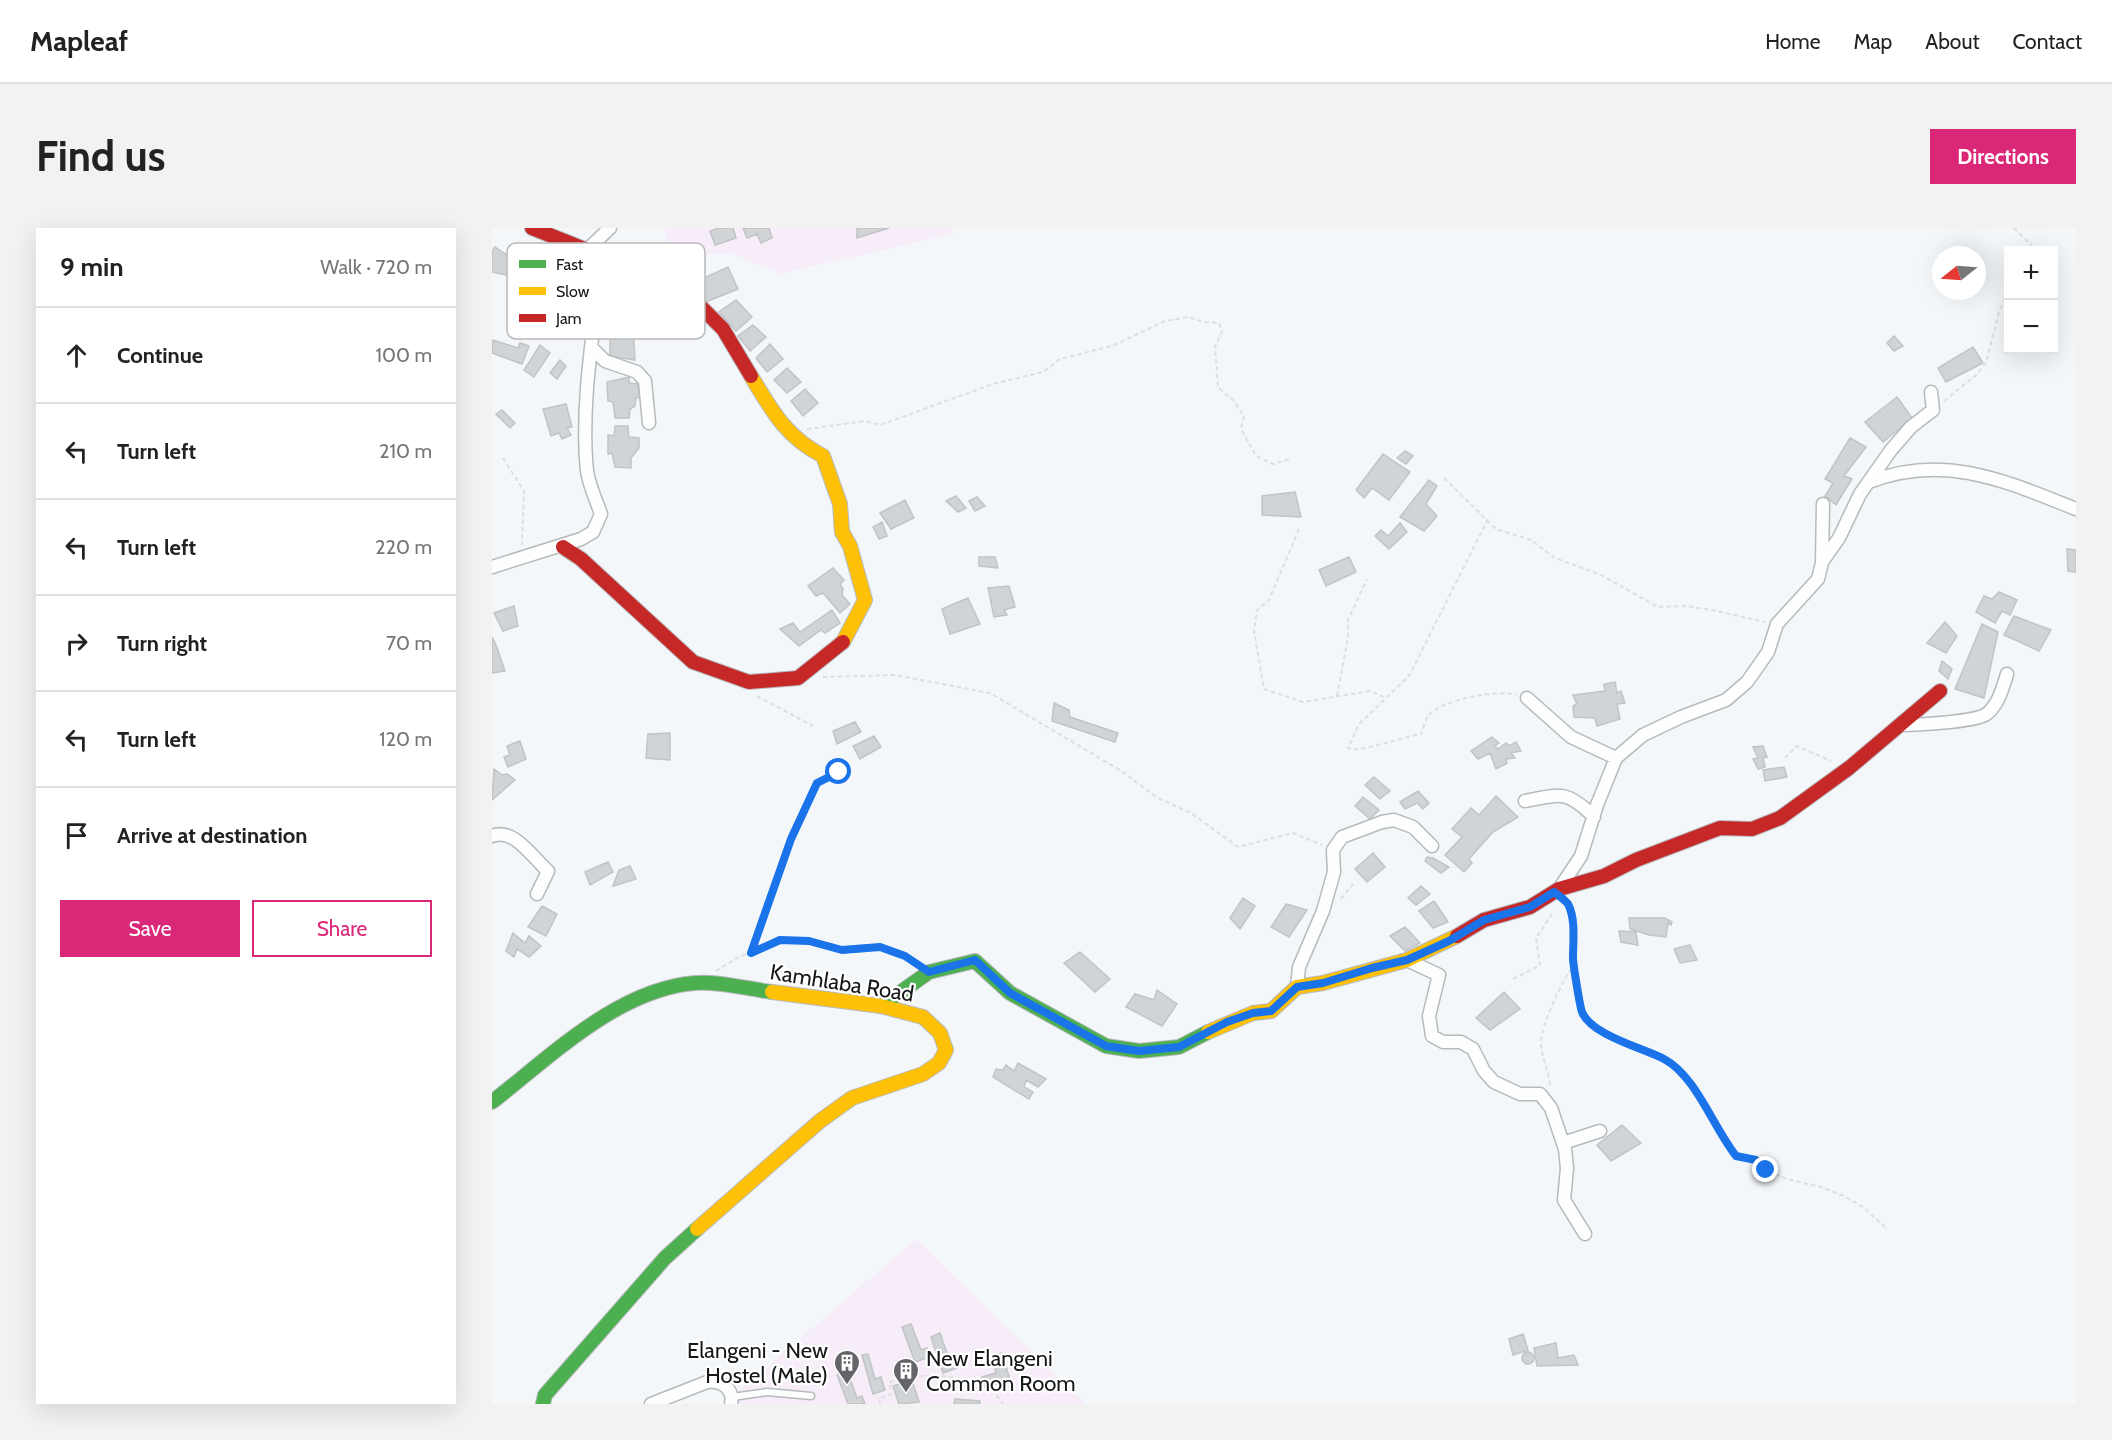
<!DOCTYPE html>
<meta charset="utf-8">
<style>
body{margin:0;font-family:Cabin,sans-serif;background:#f2f2f2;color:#222}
.controls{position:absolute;right:18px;top:18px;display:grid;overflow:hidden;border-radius:0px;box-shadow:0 6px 24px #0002}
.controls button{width:54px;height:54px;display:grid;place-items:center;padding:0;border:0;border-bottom:2px solid #e0e0e0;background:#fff;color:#222;font:30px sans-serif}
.compass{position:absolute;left:1440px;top:18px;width:54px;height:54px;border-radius:50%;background:#fff;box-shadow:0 6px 24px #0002;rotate:253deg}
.stop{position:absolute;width:18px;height:18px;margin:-14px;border:4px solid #1a73e8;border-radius:50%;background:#fff}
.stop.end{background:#1a73e8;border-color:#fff;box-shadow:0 2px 6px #0008}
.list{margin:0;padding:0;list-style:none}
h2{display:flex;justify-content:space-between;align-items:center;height:78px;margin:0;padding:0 24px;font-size:26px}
h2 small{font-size:20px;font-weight:400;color:#767676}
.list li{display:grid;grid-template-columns:39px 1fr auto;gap:18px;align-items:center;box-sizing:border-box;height:96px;padding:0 24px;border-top:2px solid #e0e0e0}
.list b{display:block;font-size:22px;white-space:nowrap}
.list em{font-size:20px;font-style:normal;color:#767676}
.actions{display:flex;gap:12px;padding:18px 24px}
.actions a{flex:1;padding:14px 0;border:2px solid #db2777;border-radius:0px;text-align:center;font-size:21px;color:#db2777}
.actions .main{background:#db2777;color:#fff}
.icon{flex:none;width:33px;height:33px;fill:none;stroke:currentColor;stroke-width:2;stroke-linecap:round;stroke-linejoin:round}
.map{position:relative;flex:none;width:1584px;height:1176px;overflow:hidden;border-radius:0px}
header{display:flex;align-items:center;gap:36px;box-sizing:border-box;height:84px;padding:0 30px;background:#fff;border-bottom:2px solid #e0e0e0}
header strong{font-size:28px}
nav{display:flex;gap:33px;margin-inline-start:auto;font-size:21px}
.intro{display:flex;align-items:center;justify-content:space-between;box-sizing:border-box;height:144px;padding:0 36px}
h1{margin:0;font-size:42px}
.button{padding:15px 27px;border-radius:0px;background:#db2777;color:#fff;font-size:21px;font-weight:700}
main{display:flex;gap:36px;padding:0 36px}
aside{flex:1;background:#fff;border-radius:0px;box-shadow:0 6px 24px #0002}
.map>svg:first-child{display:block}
.education{fill:#f6edf8}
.building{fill:#d1d4d6;stroke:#c1c3c5;stroke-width:1.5}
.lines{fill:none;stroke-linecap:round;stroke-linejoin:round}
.lane-casing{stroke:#b7b9bb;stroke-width:9}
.street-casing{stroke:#b7b9bb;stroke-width:15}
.fast-casing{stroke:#b7b9bb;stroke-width:16}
.slow-casing{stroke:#b7b9bb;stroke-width:16}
.jam-casing{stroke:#b7b9bb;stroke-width:16}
.path{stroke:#dddedf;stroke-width:2;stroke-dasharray:4.5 3;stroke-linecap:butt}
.lane{stroke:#fdfefe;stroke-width:6}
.street{stroke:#fdfefe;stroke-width:12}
.fast{stroke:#4caf50;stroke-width:14}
.slow{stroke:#ffc107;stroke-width:14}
.jam{stroke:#c62828;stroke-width:14}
.route{stroke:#1a73e8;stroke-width:8}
.labels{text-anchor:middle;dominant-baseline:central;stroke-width:4.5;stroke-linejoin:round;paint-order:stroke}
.street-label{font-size:22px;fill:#151719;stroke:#fff}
.poi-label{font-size:22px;fill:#151719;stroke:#fff;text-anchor:end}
.key{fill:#fff;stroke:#b9b9ba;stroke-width:1.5}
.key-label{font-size:16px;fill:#151719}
</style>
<header>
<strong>Mapleaf</strong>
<nav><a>Home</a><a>Map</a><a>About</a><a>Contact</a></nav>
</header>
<div class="intro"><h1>Find us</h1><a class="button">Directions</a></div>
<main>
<aside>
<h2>9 min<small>Walk · 720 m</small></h2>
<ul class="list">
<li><svg class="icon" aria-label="ahead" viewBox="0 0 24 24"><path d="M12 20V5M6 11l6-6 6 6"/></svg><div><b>Continue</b></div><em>100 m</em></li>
<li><svg class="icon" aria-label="left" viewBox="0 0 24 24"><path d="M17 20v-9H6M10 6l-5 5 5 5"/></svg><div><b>Turn left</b></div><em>210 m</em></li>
<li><svg class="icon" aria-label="left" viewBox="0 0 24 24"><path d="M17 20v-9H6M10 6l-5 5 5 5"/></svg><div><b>Turn left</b></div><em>220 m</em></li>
<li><svg class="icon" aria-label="right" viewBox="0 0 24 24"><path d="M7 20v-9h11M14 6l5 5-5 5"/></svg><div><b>Turn right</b></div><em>70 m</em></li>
<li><svg class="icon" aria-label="left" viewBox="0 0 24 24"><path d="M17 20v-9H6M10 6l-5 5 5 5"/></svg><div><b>Turn left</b></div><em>120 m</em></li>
<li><svg class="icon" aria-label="arrive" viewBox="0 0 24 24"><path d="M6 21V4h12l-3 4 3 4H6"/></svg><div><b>Arrive at destination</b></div></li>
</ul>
<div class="actions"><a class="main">Save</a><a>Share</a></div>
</aside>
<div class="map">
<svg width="1584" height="1176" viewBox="0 0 1584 1176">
<rect width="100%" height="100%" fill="#f4f7fa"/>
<path class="education" d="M173,0h286l2,6 -173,40 -50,-21 -62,7z
M424,1011l170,165h-355l1,-7z"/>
<path class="building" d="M227,0h14l3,10 -21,7 -5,-14z
M251,0h26l3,10 -11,5 -4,-9 -10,4z
M365,0h32l-32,10z
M3,19l18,12 -7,16 -14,-3v-21z
M236,39l10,22 -35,14 -12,-19z
M244,72l16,17 -16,14 -17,-19z
M261,97l13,12 -16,14 -12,-15z
M141,99l2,33 -25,-4v-28z
M1402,108l9,10 -9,5 -7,-8z
M1,112l25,8 2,-5 9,3 -7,18 -30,-11z
M278,116l13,15 -16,13 -11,-14z
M48,117l10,8 -16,24 -10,-7z
M1481,119l10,16 -37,19 -8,-14z
M68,132l6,6 -9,13 -7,-6z
M295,140l14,14 -14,11 -13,-13z
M137,149v6l8,1 4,13 -5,1 -1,8 -5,3 -1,9h-14l-2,-16 -5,-1 -1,-19z
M313,161l13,14 -15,13 -12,-15z
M1405,169l15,21 -29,24 -18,-20z
M74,176l6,23 -5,1 4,7 -9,4 -3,-6 -8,3 -8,-27z
M10,182l13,13 -5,5 -14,-14z
M123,198h13l1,11 10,1v10l-8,10v10l-16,-1 -3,-14 -4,1v-19l6,1z
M1358,210l16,9 -22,29 8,3 -16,26 -11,-9 8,-13 -8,-4z
M913,223l8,5 -7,8 -9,-6z
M891,226l27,18 -21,28 -17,-12 -8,10 -8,-8z
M937,252l8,6 -11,18 11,12 -13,15 -24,-14z
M803,264l6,25 -39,-2v-19z
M464,268l10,12 -8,4 -12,-11z
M485,269l8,9 -10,5 -6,-10z
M413,272l9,18 -23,11 -11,-16z
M390,294l5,14 -8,3 -6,-12z
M908,295l7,9 -18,17 -14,-13 6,-6 7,6z
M1575,321l9,1v22l-8,-1z
M487,329h16l3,11 -19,-2z
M857,329l7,15 -30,14 -7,-16z
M341,340l11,12 -4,4 3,5 -1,6 8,9 -10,9 -17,-20 -7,3 -8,-10z
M517,358l6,21 -11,3 3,5 -13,2 -6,-29z
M1507,364l18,8 -7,15 -8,-4 -7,12 -19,-11 8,-16 8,3z
M476,370l12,26 -30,10 -8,-25z
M22,378l4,20 -15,5 -9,-18z
M340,382l8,13 -15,10 -4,-3 -22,16 -19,-17 13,-6 7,9z
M1522,388l37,14 -12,21 -35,-16z
M1453,394l12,14 -11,17 -19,-10z
M1490,396l16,8 -14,66 -29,-9z
M0,409l4,8 9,26 -13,2z
M1450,433l10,8 -4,10 -9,-8z
M1123,454l2,11 4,-2 4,12 -8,1 3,15 -23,7 -2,-8 -21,-1 -1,-11 4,-2 -4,-9 32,-4 -1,-7z
M562,475l15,7 1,7 48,16 -3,9 -63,-21z
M363,494l6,10 -24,12 -4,-13z
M178,505v27l-24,-2 2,-24z
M382,508l7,11 -21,12 -7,-13z
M1000,509l7,6 -4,3 3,3 8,-6 3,3 7,-4 5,9 -10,2 4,5 -9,1 1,4 -11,6 -6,-16 -12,6 -7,-8z
M28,513l6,18 -18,8 -4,-10 6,-2 -3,-9z
M1271,518l4,11 -4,1 2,9 -7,2 -5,-10 5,-1 -5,-11z
M1292,539l3,10 -22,4 -2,-11z
M2,541l8,6 5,-1 8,6 -23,20z
M882,549l16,14 -10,8 -15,-14z
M926,563l11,12 -6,6 -6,-6 -12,6 -5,-7z
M1004,568l22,21 -25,15 -24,27 3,4 -8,9 -19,-17 17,-18 -10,-8 19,-21 8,7z
M871,569l16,13 -9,9 -15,-13z
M881,625l12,14 -18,15 -12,-13z
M935,629l6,1 16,9 -8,6 -16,-12z
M116,634l5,10 -23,13 -5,-13z
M138,638l6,13 -23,7 6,-16z
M929,658l9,8 -14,11 -8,-7z
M751,670l12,8 -15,23 -10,-11z
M942,673l14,21 -15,6 -14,-17z
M794,676l21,6 -18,27 -18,-10z
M50,678l15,8 -11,22 -18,-9z
M1137,690h36l7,4 -1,3 -3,-2 -2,14 -17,-2 -19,-6z
M913,699l15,16 -15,8 -15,-15z
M1127,703l17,1 2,13 -17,-3z
M21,705l12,10 4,-7 12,10 -12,11 -12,-8 -3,8 -8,-6z
M1198,717l7,15 -17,3 -6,-14z
M588,724l30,27 -15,13 -31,-29z
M665,762l20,14 -15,22 -36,-19 9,-13 19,6z
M1012,764l16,17 -30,21 -14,-12z
M526,835l28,16 -8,8 -12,-7 -2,7 9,5 -4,7 -36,-22 3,-8 7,1 3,-5 8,6z
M1130,897l19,18 -30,18 -14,-16z
M419,1096l10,26 6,-2 3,9 -15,5 -13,-35z
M448,1105l9,26 5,-1 3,10 -14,5 -12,-36z
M1031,1106l5,16 -15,5 -4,-16z
M1064,1115l2,15 16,-3 4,10 -41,1 -3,-18z
M1030 1130a6 6 0 1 1 12 0a6 6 0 1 1-12 0Z
M510,1125l8,27 -25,7 -3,-10 14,-4 -4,-17z
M376,1126l7,25 6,-2 4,13 -12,4 -11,-39z
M355,1143l10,27 5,-2 3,8h-17l-11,-29z
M420,1152l7,22 -20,2 -6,-18z
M463,1171l25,2v3h-26z"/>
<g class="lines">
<defs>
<path id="lane" d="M240,1169l35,-5 44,4"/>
<path id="street" d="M95,22l23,-22
M99,119l14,14 32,11 8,9 4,42
M1377,254c76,-29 136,-1 207,27
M1330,334l17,-24 21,-44 31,-44 20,-23 22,-17 -2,-18
M0,339l89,-28 12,-7 8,-18c-5,-14 -12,-29 -14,-43 -7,-69 8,-147 15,-215
M1035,470l44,39 45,21
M1408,497c17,0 71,-3 85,-10 13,-8 18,-28 22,-41
M1033,573c36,-7 42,-11 69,16
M0,608c22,-9 41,22 56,35l-11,23
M1067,661l22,-33 16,-51 19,-47 27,-23 38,-18 45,-17 21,-18 21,-30 9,-28 41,-45 4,-16 1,-59
M915,732l32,15 -10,41 3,20 11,6h18l12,7 11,22 10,11 26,12h20l11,14 14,41 2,19 -3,32 21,34
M805,759l2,-20 24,-56 11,-39 -1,-22 9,-13 40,-15 12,-2 19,7 19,19
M1071,915l37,-12
M159,1176l56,-22c15,-2 27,7 24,22"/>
<path id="fast" d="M389,778l48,-34 46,-11 35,32 96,53 33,5 40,-4 29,-15
M0,874c58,-45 126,-113 203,-119 24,-2 53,6 77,9
M51,1176l2,-9 120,-137 32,-29"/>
<path id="slow" d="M259,148c21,35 35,61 72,80l17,48 2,28 8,14 15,54 -22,42
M716,804l45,-19 18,-2 26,-24 26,-4 84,-23 50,-24
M205,1001l123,-108 32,-23 71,-24 16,-11 7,-13 -6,-17 -17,-16 -42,-11 -109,-14"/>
<path id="jam" d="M40,0l70,28 63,15 58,58 28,47
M71,319l18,12 112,103 56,20 49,-4 45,-36
M965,708l27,-16 46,-13 29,-18 45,-13 32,-16 84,-32 32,1 28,-11 69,-50 91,-77"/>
</defs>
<use href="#lane" class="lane-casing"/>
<use href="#street" class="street-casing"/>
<use href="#fast" class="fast-casing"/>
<use href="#slow" class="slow-casing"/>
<use href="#jam" class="jam-casing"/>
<path class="path" d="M1522,0l22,22
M1452,173l31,-25 11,-13 13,-51 9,-19
M315,201l59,-8 14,4 113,-41 50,-12 17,-13 52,-13 53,-25 23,-4 15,5 16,1 3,8 -7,16 3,40 16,14 10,15 -3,13 15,27 17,8 17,-5
M11,230l21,33 -2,54
M952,250l52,51 35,11 24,18 46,17 57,32 27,-1 27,4 53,12
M996,291l-79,157 -50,48 -11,24c9,6 58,-12 73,-14 2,-5 4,-13 7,-18 12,-16 69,-27 88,-21
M807,301l-30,71 -12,10 -3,21 10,58 39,13 67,-11 16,7
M331,449l72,-2 95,18 133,79 33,25 35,16 47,34 55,-14 29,12
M265,468l56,30
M845,468l11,-58v-18l19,-41
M1293,530l12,-12 34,15
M849,671l13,-16
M1073,674l8,27v30l9,53 8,11 53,29 20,7 17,12 12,12 6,15 38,58 20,4 10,10 21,9 34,8 23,9 19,11 22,20
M259,725l40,-114 26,-56 22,-11
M224,743c27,-18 62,-35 95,-29 10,1 21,7 31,8 34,3 41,-10 75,14
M1021,751l27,-14 -4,-27 18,-27
M1058,857c-1,-14 -9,-28 -9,-42 0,-17 22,-65 33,-78
M388,1176l-1,-5 12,-5 -1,-12c21,-7 45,-8 66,-4 14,3 23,11 37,12l10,14"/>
<use href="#lane" class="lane"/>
<use href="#street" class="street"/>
<use href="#fast" class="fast"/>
<use href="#slow" class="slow"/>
<use href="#jam" class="jam"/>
</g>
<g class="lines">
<path class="route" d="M347,544l-22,11 -26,56 -40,114 29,-13 29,1 33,9 38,-3 25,9 24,16 46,-12 35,33 96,53 33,5 40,-4 48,-25 26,-9 18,-2 26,-24 26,-4 49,-15 35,-8 42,-19 35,-21 46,-13 24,-15c4,3 11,8 14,12 8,15 5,38 5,54 0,6 7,49 9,54 9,23 61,36 82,47 32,17 49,68 72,97l20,4 10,10"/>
</g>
<defs>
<symbol id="building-pin" viewBox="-11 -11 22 30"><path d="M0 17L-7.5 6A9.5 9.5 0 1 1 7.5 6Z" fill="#636568" stroke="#fff"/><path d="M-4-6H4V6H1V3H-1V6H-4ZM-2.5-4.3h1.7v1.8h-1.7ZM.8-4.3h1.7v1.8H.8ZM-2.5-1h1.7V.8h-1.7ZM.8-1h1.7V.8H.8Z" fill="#fff"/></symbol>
</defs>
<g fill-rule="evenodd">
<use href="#building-pin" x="340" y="1120" width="30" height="40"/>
<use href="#building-pin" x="399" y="1128" width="30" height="40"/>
</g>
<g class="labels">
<g class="street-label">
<text transform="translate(350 755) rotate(9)">Kamhlaba Road</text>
</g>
<g class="poi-label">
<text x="336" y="1122">Elangeni - New<tspan x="336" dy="25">Hostel (Male)</tspan></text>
<text x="434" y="1130" text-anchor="start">New Elangeni<tspan x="434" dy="25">Common Room</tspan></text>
</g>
</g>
<rect x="15" y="15" width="198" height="96" rx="9" class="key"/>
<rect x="27" y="32" width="27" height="8" fill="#4caf50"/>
<rect x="27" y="59" width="27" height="8" fill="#ffc107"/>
<rect x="27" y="86" width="27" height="8" fill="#c62828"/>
<g class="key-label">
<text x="64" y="42">Fast</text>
<text x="64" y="69">Slow</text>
<text x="64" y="96">Jam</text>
</g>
</svg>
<div class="controls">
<button>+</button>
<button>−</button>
</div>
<svg class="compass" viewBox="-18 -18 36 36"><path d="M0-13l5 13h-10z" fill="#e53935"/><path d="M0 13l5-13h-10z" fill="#767676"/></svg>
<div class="stop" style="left:347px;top:544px"></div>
<div class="stop end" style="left:1274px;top:942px"></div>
</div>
</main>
